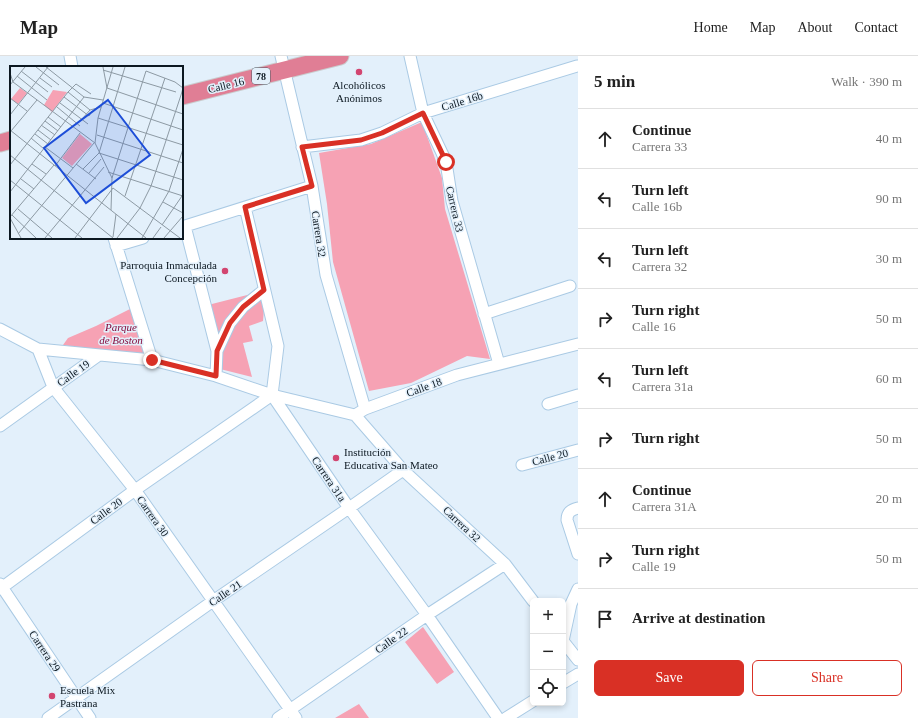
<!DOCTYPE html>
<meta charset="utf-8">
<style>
body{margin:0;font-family:"Times New Roman",serif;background:#f2f2f2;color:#222}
.controls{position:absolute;right:12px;bottom:12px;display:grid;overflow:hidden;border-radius:6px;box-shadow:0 2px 6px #0003}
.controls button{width:36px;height:36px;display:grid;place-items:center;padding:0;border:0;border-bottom:1px solid #e0e0e0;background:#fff;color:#222;font:20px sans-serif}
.stop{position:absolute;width:12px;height:12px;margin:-9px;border:3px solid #d93025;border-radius:50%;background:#fff}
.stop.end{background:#d93025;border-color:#fff;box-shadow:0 1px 4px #0008}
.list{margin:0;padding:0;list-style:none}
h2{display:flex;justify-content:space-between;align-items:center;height:52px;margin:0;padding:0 16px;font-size:17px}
h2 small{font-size:13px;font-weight:400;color:#767676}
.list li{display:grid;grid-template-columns:26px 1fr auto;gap:12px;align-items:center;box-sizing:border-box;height:60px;padding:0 16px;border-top:1px solid #e0e0e0}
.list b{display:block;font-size:15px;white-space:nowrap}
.list p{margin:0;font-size:13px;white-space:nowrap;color:#767676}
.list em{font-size:13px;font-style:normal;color:#767676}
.actions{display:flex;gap:8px;padding:12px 16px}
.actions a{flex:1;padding:9px 0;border:1px solid #d93025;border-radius:6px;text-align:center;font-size:14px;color:#d93025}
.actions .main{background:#d93025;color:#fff}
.icon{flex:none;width:22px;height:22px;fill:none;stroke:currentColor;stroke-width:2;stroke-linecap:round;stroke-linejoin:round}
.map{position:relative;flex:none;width:578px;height:662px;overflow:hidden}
header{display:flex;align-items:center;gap:24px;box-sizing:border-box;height:56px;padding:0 20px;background:#fff;border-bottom:1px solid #e0e0e0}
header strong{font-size:19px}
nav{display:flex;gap:22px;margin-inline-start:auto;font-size:14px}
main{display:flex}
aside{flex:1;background:#fff}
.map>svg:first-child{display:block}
.green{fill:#f6a2b4}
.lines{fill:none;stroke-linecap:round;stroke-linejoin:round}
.minor-casing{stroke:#aacae4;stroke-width:13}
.highway-casing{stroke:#caccce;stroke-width:19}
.minor{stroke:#fff;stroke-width:11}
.highway{stroke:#e07e95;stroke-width:17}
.route{stroke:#d93025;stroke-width:5}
.poi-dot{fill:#d24570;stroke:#e3f0fb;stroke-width:1.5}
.labels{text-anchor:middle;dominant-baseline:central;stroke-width:3;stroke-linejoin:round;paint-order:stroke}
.shield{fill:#e3f0fb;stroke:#4c5962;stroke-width:1}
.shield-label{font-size:10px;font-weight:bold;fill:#0c1821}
.street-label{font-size:11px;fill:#0c1821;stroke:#e3f0fb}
.poi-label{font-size:11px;fill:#0c1821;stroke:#e3f0fb;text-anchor:start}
.park-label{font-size:11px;font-style:italic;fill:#850a3c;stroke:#e3f0fb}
.inset-road{fill:none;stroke:#8d9aa4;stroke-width:1}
.view{fill:#1d4ed8;fill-opacity:0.15;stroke:#1d4ed8;stroke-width:2}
.inset-edge{fill:none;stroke:#0c1821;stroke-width:2}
</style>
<header>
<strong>Map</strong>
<nav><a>Home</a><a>Map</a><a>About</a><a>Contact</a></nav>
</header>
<main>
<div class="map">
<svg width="578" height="662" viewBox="0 0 578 662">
<rect width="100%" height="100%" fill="#e3f0fb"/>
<path class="green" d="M422,66l20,56 3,31 45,150 -23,-3 -56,27 -42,8 -36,-129 -6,-58 -8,-51 52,-9z
M259,236l5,17 -1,12 -14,5 4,15 -10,2 9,34 -32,-8 -12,-64z
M132,252l14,47 -51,-5 -32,-5 5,-7 28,-12z
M423,571l31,45 -17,12 -32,-42z
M359,648l10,14h-34z"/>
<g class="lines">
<defs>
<path id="minor" d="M70,0l2,11
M281,0l31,130 14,89 39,134
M410,0l13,57 19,40 4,9 6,39 47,163
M302,91l59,-7 21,-7 41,-20 154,-47
M245,151l33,139 -6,49 77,113 78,107 71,103
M185,170l32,125 -1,25
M182,171l130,-41
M114,182l38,122
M116,190l27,-8
M484,258l86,-28
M0,273l38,20 15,38 82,103 161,228
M38,293l114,11 64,16 56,19 83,20 10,-6 92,-34 121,-31
M217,295l13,-28 13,-16 21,-17
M548,348l30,-9
M355,359l48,55 102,94 28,37
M0,370l99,-71
M522,409l56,-15
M578,452c-7,2 -11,4 -11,12l11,34
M0,528l90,134
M0,533l135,-99 137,-95
M563,585l8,-37 7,-15
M563,585l15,19
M563,627l15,-9
M48,662l165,-117 136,-93 54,-38
M278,662l149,-103 78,-51
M506,662l27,-17"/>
<path id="highway" d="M182,40l158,-40
M0,87l11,-3"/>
</defs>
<use href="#minor" class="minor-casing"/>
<use href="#highway" class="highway-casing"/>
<use href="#minor" class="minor"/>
<use href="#highway" class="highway"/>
</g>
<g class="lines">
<path class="route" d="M152,304l64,16 1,-25 13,-28 13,-16 21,-17 -19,-83 67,-21 -10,-39 59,-7 21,-7 41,-20 19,40 4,9"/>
</g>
<g class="poi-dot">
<circle cx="359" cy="16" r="4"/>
<circle cx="225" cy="215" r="4"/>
<circle cx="336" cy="402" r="4"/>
<circle cx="52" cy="640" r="4"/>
</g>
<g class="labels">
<rect class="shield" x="252" y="12" width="18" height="16" rx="3"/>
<g class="shield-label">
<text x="261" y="20">78</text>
</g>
<g class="street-label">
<text transform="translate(226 29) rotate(-14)">Calle 16</text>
<text transform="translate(462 45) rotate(-17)">Calle 16b</text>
<text transform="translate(455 153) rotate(77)">Carrera 33</text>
<text transform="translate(319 178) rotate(81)">Carrera 32</text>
<text transform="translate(73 317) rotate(-35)">Calle 19</text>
<text transform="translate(424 331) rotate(-20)">Calle 18</text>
<text transform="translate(550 401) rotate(-15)">Calle 20</text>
<text transform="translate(329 423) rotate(56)">Carrera 31a</text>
<text transform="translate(106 455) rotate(-36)">Calle 20</text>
<text transform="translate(153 460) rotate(55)">Carrera 30</text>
<text transform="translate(462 468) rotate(43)">Carrera 32</text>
<text transform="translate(225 537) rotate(-34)">Calle 21</text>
<text transform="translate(391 584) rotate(-35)">Calle 22</text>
<text transform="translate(45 595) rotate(56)">Carrera 29</text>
</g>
<g class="poi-label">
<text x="359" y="29" text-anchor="middle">Alcohólicos<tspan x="359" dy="13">Anónimos</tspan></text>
<text x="217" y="209" text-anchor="end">Parroquia Inmaculada<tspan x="217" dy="13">Concepción</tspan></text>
<text x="344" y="396">Institución<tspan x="344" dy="13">Educativa San Mateo</tspan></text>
<text x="60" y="634">Escuela Mix<tspan x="60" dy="13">Pastrana</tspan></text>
</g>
<g class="park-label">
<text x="121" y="271">Parque<tspan x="121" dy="13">de Boston</tspan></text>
</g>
</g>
<g transform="translate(10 10)">
<rect width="173" height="173" fill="#e3f0fb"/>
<path d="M10,22l7,5 -9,11 -7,-5zM43,24l14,2 -15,20 -8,-7zM70,68l12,10 -20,22 -10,-8z" fill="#f6a2b4"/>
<path class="inset-road" d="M26,1l23,18M36,1l38,30 19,3M93,1l4,21M93,4l73,22M11,5l27,21M0,7l3,9 82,61 17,35M7,10l30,24M30,12l12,9M0,19l15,-18M97,22l76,26M54,31l25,19 3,-5M0,32l17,13M50,37l28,21M93,37l80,27M47,41l23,19M80,44l-22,-18 8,-8 15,10M0,49l38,-48M38,51l13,10M88,52l85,27M72,53l8,-9 11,-3M35,55l13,10M31,59l14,10M0,64l136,108M28,64l13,10M1,65l26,-31M25,68l13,10M87,69l86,28M21,72l13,11M85,77l3,-25 15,-51M35,81l28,21M89,87l84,27M0,89l103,83M22,98l14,10M66,98l20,15M0,99l58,-73M45,100l25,-33M73,103l16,-16 26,-86M98,106l75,24M79,107l12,-14M11,113l13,10M0,114l72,58M0,126l74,-95M115,130l40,-118M153,136l20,11M8,143l34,29M101,144l1,-32 34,-107 29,11 8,6 -2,7 -30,91 -11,22 -23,30M2,149l24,23M0,151l44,-52M0,152l11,20M152,159l20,-29M8,168l76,-91M103,171l3,-23M35,172l59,-71M65,172l38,-50 67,50M132,172l27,-47 14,-42M143,172l8,-11M154,172l19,-22"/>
<path class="view" d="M98,34l42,55 -64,48 -42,-55z"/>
<rect width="173" height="173" class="inset-edge"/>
</g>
</svg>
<div class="controls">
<button>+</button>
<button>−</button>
<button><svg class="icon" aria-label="locate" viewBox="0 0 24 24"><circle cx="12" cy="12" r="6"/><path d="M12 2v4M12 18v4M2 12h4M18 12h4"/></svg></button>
</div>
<div class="stop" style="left:446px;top:106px"></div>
<div class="stop end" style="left:152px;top:304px"></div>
</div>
<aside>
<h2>5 min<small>Walk · 390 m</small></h2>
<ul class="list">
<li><svg class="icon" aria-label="ahead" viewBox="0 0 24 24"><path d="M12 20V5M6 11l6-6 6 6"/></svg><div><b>Continue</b><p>Carrera 33</p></div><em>40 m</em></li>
<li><svg class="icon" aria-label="left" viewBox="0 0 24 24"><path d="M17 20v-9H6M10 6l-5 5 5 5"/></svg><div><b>Turn left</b><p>Calle 16b</p></div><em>90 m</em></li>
<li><svg class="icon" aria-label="left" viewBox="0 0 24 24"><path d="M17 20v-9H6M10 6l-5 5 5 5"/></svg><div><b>Turn left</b><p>Carrera 32</p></div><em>30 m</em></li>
<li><svg class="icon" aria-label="right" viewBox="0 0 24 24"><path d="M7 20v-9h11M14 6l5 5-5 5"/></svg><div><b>Turn right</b><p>Calle 16</p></div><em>50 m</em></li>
<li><svg class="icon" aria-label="left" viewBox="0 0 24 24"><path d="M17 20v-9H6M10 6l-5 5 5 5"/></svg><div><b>Turn left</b><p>Carrera 31a</p></div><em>60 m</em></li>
<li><svg class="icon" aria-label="right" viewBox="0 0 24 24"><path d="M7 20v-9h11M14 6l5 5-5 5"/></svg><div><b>Turn right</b></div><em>50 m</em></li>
<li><svg class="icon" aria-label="ahead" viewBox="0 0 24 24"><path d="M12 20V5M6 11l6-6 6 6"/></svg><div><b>Continue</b><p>Carrera 31A</p></div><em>20 m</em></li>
<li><svg class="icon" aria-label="right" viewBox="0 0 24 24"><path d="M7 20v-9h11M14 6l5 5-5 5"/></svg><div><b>Turn right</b><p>Calle 19</p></div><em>50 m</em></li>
<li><svg class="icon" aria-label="arrive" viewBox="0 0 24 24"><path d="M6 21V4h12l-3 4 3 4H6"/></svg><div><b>Arrive at destination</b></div></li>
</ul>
<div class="actions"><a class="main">Save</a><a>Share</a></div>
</aside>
</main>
